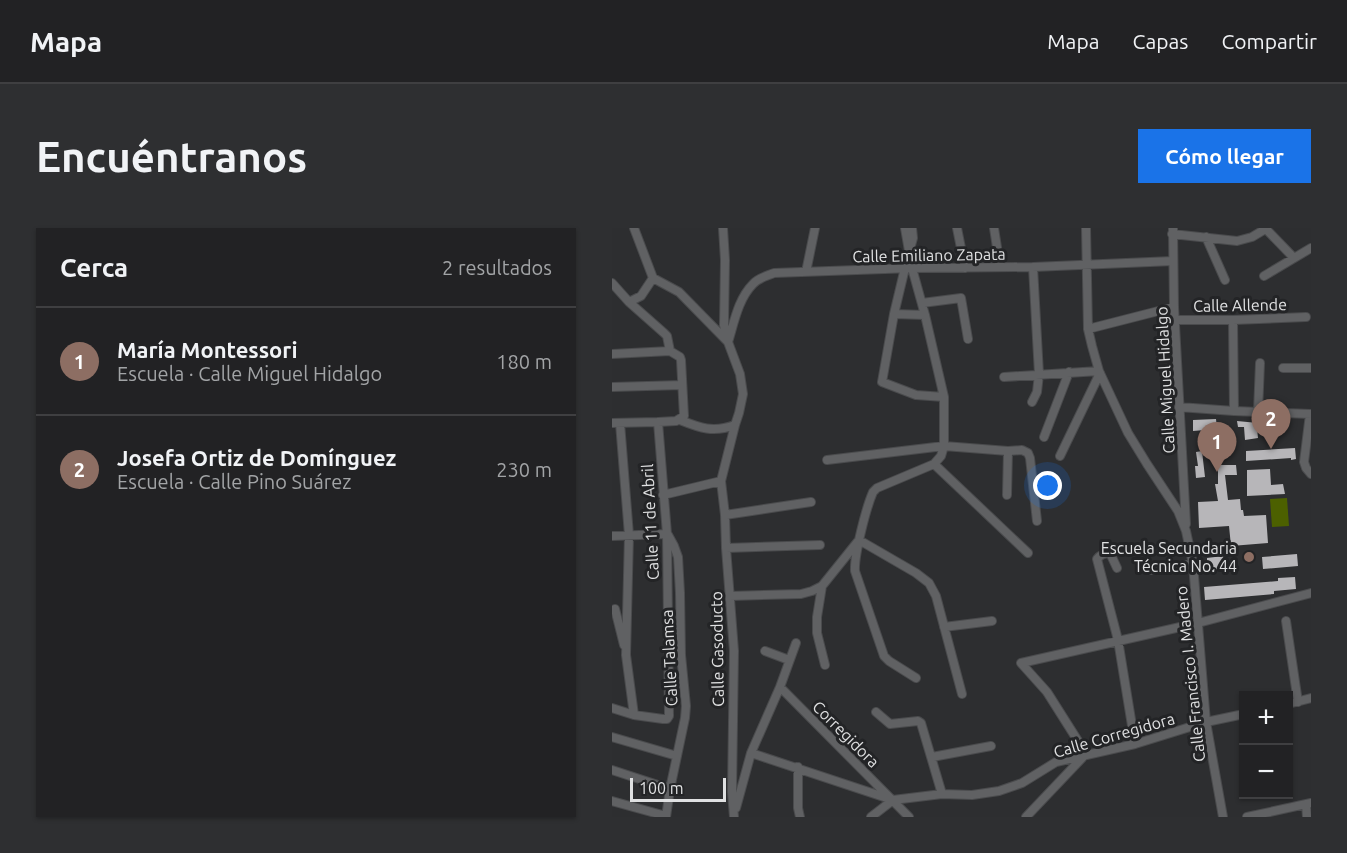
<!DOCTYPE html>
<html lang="es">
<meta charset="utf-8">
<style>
body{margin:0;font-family:Ubuntu,sans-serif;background:#2e2f31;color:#f1f3f6}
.controls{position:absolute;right:18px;bottom:18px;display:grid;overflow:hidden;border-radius:0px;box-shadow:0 2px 4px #0004}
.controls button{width:54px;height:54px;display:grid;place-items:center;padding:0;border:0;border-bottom:2px solid #3f3f41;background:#222224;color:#f1f3f6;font:30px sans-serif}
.scale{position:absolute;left:18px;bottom:15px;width:96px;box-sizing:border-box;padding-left:6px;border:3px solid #e0e1e2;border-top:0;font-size:16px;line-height:21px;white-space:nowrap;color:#e0e1e2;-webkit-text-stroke:4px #232426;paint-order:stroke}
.you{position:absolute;left:436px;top:258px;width:21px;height:21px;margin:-15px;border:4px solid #fff;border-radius:50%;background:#1a73e8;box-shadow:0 0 0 9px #1a73e833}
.badge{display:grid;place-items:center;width:39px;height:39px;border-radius:50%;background:#1a73e8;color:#fff;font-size:20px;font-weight:700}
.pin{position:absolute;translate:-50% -50px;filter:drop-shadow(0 2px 3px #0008)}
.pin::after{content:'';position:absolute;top:32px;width:21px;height:18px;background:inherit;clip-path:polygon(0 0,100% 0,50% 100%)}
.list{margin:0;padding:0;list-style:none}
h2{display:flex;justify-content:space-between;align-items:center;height:78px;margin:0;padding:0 24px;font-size:26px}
h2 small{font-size:20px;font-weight:400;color:#a2a4a6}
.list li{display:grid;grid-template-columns:39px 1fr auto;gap:18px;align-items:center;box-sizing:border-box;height:108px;padding:0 24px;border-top:2px solid #3f3f41}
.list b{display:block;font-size:22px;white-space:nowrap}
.list p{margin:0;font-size:20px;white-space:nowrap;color:#a2a4a6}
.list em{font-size:20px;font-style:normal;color:#a2a4a6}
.map{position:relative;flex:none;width:699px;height:589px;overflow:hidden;border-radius:0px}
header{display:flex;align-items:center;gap:36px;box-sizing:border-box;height:84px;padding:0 30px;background:#222224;border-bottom:2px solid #3f3f41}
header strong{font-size:28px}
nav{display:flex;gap:33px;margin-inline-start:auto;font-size:21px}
.intro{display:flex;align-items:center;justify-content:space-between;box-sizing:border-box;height:144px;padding:0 36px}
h1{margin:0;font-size:42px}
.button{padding:15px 27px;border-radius:0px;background:#1a73e8;color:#fff;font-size:21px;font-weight:700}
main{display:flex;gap:36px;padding:0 36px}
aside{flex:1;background:#222224;border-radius:0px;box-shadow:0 2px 4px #0004}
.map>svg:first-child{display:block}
.green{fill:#4c6000}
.building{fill:#b7b6b9}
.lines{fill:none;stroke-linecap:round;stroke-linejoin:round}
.minor-casing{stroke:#4a4b4d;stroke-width:10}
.minor{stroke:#606163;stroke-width:8}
.education-dot{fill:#8d6e63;stroke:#232426;stroke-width:2}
.labels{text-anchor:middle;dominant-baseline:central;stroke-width:6;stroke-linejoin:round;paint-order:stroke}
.street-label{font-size:16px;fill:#e0e1e2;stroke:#232426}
.poi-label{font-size:16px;fill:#e0e1e2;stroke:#232426;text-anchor:end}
</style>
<header>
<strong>Mapa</strong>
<nav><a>Mapa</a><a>Capas</a><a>Compartir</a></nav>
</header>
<div class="intro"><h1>Encuéntranos</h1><a class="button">Cómo llegar</a></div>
<main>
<aside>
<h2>Cerca<small>2 resultados</small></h2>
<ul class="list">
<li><span class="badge" style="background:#8d6e63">1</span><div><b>María Montessori</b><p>Escuela · Calle Miguel Hidalgo</p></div><em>180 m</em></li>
<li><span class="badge" style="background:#8d6e63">2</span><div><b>Josefa Ortiz de Domínguez</b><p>Escuela · Calle Pino Suárez</p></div><em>230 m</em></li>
</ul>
</aside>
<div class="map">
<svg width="699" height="589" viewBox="0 0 699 589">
<rect width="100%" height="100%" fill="#2d2e30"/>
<path class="green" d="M675,270l2,28 -17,1 -2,-28z"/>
<path class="building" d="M604,191l1,10 -24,2v-11z
M625,193l21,2v4h-3l2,1 1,10 -13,2 -1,-13h-6z
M604,207h18l2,10 -19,2z
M683,220l1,11 -5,1v-2l-45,3v-10z
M590,223l3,26 -9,1 -1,-12h3l-2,-14z
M606,237h18l1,10h-12l3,25 12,-1 1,11h2l1,6 22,-1 2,28 -37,3 -2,-20 -30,2 -1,-26 20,-1 -3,-17h3z
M658,241l1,16 12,-1 2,10 -38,2v-26z
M685,326l1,12 -35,3 -1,-12z
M611,328l2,13 -18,2v-13z
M683,349l1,12 -22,2v3l-69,6 -1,-13 74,-6v-3z"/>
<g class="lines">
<defs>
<path id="minor" d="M22,0l19,50 26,14 48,49
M111,0l2,32 -1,65 4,17 12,32 3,20 -4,19 -4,12 -14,56 4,34 1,33 8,103 -2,141 2,25
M293,0l7,40 13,47 19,82v49l-3,10 -7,8 -57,24 -4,4c-7,16 -19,63 -18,79l29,85 5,5 27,17
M345,0l8,40
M382,0l6,39
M474,0l2,101 4,17 7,25 29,62 19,31 31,47 8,20 7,33 13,158 17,95
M561,0l1,79 12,217
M654,1l28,29
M560,6l65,7 15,-4 15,-9
M594,9l19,43
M298,21l3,-11 -1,-10
M293,40l-11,46 -12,68 34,13 28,2
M194,44l9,-44
M652,48l47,-28
M0,55l17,19 35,31 3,3 3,15
M17,74l12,-6 12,-18
M310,75l39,-5 7,41
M282,86l31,1
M563,92h58l73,-3
M621,92l1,91
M476,101l86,-22
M116,114c6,-19 10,-43 25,-58 5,-6 14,-8 21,-11l138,-5 121,-1 140,-6
M0,126l58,-3
M671,140h28
M392,149l95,-6
M0,159l70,-2
M420,174l5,-10 2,-18 -6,-107
M567,179l55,4 77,3
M646,184l2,-49
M698,186l-6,48 2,6 5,6
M68,192c20,8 33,13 55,5
M0,195l46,-1
M8,195l9,112 -3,120 8,60
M432,209l25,-65
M448,228l40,-83
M215,232l117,-14 64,5 14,-1 6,3 2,5 7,63
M322,236l94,89
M51,267l58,-14
M395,267l1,-44
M113,287l86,-13
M0,308l55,-2
M114,320l94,-3
M505,340l-7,-15c-5,0 -10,2 -13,6l21,81 17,104
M539,342l42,-6
M210,358l-5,31v16l8,32
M118,368l71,-2 11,-3 10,-5 37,-46 57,33 13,10 7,13 26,98
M3,381l9,36
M674,393l12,81
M332,399l48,-6
M153,423l24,9
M168,459l129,130
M676,476l23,-6
M0,480l22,7 29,4h4l2,-3 -2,-182 -9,-112 18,-1 8,-5 -3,-56 -1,-3 -10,-6
M264,484l14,12 28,-3 3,2 21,71
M0,509l65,19
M139,525l142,47 49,-6 30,1 27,-4 23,-8 34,-21 79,-18 71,-22 38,-8
M320,529l59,-11
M186,539v41l2,9
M0,542l58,19
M0,573l54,15
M694,576l1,13
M124,580l15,-55 29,-66 16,-44
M54,589l4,-28 15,-71 1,-12 -5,-51 -1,-62 -2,-36 -4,-11 -6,-11
M259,589l22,-17
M414,589l57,-60 -5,-16 -31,-49 -26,-29 177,-40 113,-30
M635,589l64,-14"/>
</defs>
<use href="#minor" class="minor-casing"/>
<use href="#minor" class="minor"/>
</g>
<circle class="education-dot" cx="637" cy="329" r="6"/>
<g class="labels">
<g class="street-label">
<text transform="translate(317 27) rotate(-1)">Calle Emiliano Zapata</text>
<text transform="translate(628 77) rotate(-1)">Calle Allende</text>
<text transform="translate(553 152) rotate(-93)">Calle Miguel Hidalgo</text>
<text transform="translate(38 294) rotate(-93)">Calle 11 de Abril</text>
<text transform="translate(105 421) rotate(-91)">Calle Gasoducto</text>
<text transform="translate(57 430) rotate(-93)">Calle Talamsa</text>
<text transform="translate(578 446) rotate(-96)">Calle Francisco I. Madero</text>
<text transform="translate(234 506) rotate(45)">Corregidora</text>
<text transform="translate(502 507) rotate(-16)">Calle Corregidora</text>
</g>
<g class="poi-label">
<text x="625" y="320">Escuela Secundaria<tspan x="625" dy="18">Técnica No. 44</tspan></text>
</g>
</g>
</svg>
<div class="controls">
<button>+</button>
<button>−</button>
</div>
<div class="scale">100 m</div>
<div class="you"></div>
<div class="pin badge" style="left:605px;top:244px;background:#8d6e63">1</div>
<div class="pin badge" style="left:659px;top:221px;background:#8d6e63">2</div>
</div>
</main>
